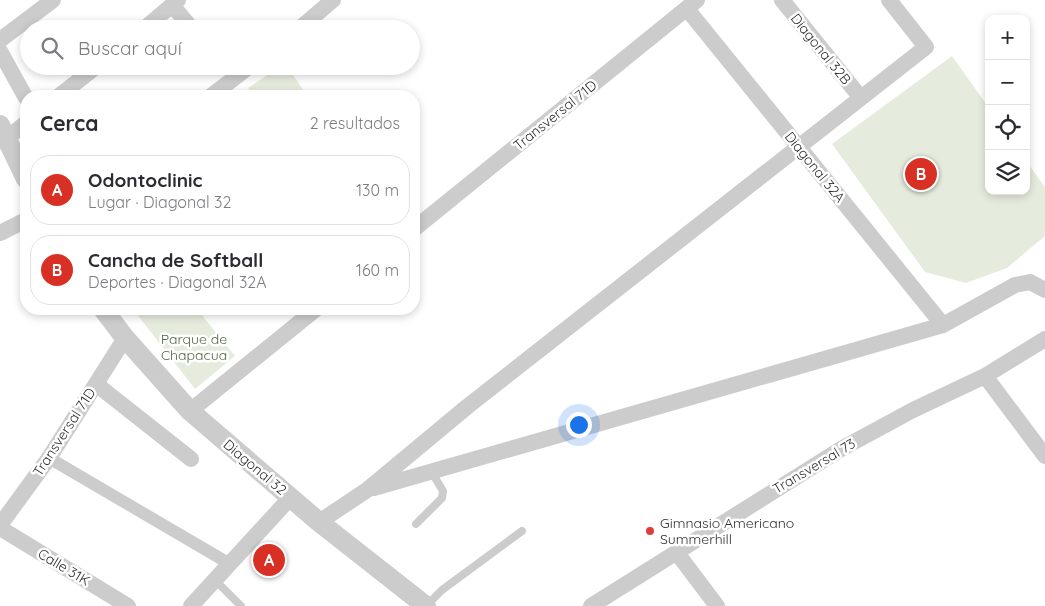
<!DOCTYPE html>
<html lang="es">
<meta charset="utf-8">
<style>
body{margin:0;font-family:Quicksand,sans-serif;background:#f2f2f3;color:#2b2b33}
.controls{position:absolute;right:15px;top:15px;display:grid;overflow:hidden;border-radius:10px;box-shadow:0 2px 8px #0003}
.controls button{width:45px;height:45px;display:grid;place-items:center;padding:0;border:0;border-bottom:1px solid #e1e1e2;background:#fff;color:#2b2b33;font:25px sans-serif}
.you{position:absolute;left:578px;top:424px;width:18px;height:18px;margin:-12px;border:4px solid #fff;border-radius:50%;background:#1a73e8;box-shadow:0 0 0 8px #1a73e833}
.badge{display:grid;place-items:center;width:32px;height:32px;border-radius:50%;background:#d93025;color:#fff;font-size:16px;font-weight:700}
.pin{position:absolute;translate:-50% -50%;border:2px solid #fff;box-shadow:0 1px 5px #0006}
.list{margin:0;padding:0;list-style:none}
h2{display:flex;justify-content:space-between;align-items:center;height:65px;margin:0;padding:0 20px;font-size:21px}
h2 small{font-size:16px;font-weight:400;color:#7c7c81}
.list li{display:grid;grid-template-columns:32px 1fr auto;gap:15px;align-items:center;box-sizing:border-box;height:70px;margin:0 10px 10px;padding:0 10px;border:1px solid #e1e1e2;border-radius:20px}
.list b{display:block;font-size:19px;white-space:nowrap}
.list p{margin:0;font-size:16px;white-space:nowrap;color:#7c7c81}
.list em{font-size:16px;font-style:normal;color:#7c7c81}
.icon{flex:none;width:28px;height:28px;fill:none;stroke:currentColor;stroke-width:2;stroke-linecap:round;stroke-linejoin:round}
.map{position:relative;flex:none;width:1045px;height:606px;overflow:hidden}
.search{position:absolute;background:#fff;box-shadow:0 2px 8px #0003;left:20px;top:20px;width:400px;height:55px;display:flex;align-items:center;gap:12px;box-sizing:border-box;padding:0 18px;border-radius:28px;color:#7c7c81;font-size:19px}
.panel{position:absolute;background:#fff;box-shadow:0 2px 8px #0003;left:20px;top:90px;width:400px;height:225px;border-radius:20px}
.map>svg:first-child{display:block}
.green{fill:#e5ecde}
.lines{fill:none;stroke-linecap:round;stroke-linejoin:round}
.service{stroke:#ccc;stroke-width:8}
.pedestrian{stroke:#ccc;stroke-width:12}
.minor{stroke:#ccc;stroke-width:16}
.tertiary{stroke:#ccc;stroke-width:20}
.poi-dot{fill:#dd3b3d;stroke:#fff;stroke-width:2}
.labels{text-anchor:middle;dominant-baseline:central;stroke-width:5;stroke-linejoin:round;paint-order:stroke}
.street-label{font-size:14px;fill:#2f2f2f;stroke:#fff}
.park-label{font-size:14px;fill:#50693f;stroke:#fff}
.poi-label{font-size:14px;fill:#2f2f2f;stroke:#fff;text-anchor:start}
</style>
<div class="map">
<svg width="1045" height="606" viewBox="0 0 1045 606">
<rect width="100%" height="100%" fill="#fff"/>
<path class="green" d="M952,56l37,52v83h37v-30l19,26v49l-38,32 -41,15 -41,-11 -93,-128z
M281,66h6l20,30h-54l-5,-8z
M133,309h64l38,47 -40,33z"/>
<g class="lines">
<path class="service" d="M416,524l26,-26 1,-7 -12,-20
M215,580l26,26
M427,605l15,-15 80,-59"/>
<path class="pedestrian" d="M49,458l181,106"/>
<path class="minor" d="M782,0l79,98
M173,6l19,23
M687,9l256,316
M144,29l34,-29
M299,29l34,-29
M0,40l53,-40
M0,51l26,47
M59,96l38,-30
M211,96l39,-30
M7,138l19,-15
M414,229l283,-229
M0,233l26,-13
M985,376l60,80
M96,384l95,75
M190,411l126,-102
M374,488l569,-163 72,-40 15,-3 15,8
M319,522l48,-32 101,-84 458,-359 -37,-47
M0,525l49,-67 76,-120
M0,528l128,78
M677,553l40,53
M191,606l100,-109
M591,606l250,-157 72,-39 72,-34 60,-37"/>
<path class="tertiary" d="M0,125l26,54
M103,309l22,29 65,73 129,111 107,84"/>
</g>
<circle class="poi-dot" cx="650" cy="531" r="5"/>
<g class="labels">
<g class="street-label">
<text transform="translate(821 49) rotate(51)">Diagonal 32B</text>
<text transform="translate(555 115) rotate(-39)">Transversal 71D</text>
<text transform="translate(815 167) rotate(51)">Diagonal 32A</text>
<text transform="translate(64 432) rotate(-57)">Transversal 71D</text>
<text transform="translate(814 466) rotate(-31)">Transversal 73</text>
<text transform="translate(255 467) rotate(40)">Diagonal 32</text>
<text transform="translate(64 567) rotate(31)">Calle 31K</text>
</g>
<g class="park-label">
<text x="194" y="339">Parque de<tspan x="194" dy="16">Chapacua</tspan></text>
</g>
<g class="poi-label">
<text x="660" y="523">Gimnasio Americano<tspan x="660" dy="16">Summerhill</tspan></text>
</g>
</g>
</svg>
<div class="controls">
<button>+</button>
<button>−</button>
<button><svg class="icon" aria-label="locate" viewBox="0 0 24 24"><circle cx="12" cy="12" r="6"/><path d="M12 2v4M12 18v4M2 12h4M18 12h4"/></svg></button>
<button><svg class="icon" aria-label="layers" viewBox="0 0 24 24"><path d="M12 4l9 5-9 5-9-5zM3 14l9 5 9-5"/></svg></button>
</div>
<div class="you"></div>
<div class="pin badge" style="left:269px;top:560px">A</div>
<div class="pin badge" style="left:921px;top:174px">B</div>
<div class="search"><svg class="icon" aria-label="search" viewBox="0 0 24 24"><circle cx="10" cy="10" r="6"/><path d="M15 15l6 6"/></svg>Buscar aquí</div>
<section class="panel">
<h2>Cerca<small>2 resultados</small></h2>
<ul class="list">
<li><span class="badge">A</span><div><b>Odontoclinic</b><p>Lugar · Diagonal 32</p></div><em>130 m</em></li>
<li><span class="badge">B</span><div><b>Cancha de Softball</b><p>Deportes · Diagonal 32A</p></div><em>160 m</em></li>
</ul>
</section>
</div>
